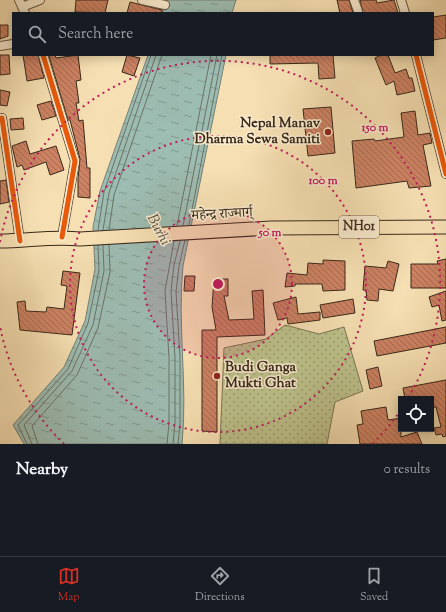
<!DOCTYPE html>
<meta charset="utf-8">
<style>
body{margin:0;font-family:"Sorts Mill Goudy","Noto Serif Devanagari",serif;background:#242831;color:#f1f3f6}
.controls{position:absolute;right:12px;bottom:12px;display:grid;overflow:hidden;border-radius:0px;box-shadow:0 2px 10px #0003}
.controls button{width:36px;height:36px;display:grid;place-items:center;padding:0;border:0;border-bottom:1px solid #363941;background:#171b24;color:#f1f3f6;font:20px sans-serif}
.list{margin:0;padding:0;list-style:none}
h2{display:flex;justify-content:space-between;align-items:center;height:52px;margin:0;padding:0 16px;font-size:17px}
h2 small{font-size:13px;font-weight:400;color:#9ea1a6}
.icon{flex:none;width:22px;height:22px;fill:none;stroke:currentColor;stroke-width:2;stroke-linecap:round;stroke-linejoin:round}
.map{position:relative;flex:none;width:446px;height:444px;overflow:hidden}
.search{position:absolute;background:#171b24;box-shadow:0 2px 10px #0003;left:12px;right:12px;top:12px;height:44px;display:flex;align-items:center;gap:10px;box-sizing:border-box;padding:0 14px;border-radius:0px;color:#9ea1a6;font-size:15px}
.sheet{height:112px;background:#171b24}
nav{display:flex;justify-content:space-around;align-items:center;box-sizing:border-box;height:56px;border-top:1px solid #363941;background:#171b24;font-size:11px;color:#9ea1a6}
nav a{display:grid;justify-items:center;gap:2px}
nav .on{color:#d93025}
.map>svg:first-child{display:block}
.grass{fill:url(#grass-dots);stroke:#7a7553}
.water{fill:url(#water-ripples);stroke:#758175}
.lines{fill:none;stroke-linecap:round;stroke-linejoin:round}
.shore{stroke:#6a7266;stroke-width:1}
.building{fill:url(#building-back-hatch);stroke:#38281a}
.minor-casing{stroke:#685640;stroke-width:10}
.trunk-casing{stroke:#38281a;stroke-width:15}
.minor{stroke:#f9ebce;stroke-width:8}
.trunk{stroke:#f6e0b3;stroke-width:13}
.cycleway-casing{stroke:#f9ebce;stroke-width:8}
.cycleway{stroke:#e8590c;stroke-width:5}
.ring{fill:none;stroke:#c2185b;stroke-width:2;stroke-dasharray:2 4}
.poi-dot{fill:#8f2418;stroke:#f9ebce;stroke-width:1.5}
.labels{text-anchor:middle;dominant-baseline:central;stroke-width:3;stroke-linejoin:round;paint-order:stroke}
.shield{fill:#f9ebce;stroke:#726250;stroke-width:1}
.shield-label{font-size:13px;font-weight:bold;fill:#38281a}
.poi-label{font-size:14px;font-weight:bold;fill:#38281a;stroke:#f9ebce;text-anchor:end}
.street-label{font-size:14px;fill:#38281a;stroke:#f9ebce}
.water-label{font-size:15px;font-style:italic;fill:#514d40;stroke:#f9ebce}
.centre{fill:#c2185b;stroke:#f9ebce;stroke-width:2}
.ring-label{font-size:12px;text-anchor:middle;font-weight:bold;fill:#c2185b;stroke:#f9ebce;stroke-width:3;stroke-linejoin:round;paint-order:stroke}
</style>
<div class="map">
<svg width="446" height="444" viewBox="0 0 446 444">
<defs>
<pattern id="grass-dots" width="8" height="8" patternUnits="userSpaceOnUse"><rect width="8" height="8" fill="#bdc28c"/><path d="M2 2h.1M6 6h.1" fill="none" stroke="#9b9e72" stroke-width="1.8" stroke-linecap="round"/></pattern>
<pattern id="water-ripples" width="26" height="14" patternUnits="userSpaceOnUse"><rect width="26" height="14" fill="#9dbcb2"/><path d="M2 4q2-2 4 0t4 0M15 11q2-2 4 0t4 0" fill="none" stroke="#819990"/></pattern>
<pattern id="building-back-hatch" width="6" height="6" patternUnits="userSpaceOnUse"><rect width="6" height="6" fill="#cc8263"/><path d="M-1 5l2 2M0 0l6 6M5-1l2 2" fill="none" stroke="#a76a51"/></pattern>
</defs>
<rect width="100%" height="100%" fill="#f6e0b3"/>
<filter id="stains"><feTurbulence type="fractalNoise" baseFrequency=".005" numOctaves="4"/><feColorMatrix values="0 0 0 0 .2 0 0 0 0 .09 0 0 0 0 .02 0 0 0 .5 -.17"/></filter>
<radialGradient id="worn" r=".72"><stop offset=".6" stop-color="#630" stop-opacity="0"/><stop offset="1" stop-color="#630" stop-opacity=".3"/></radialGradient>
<path class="grass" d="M285,325l34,9 25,-7 19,64 -28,11 -8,42h-107l4,-96 42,-9z"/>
<path class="water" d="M167,0h69l-4,13h-70z
M148,55h78l-43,211c-6,59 5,119 -1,178h-158l-11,-19 51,-58 21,-46 10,-52 -2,-42 7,-36z"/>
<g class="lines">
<path class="shore" d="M189,225l33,-170
M177,226l34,-171
M183,226l34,-171
M98,230l6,-38 47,-137
M103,230l6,-37 47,-138
M109,230l5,-35 48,-140
M27,444l-9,-19 50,-56 20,-46 11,-53 -1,-25
M32,444l-8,-19 48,-54 21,-46 11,-54 -1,-26
M38,444l-6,-18 45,-51 21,-47 12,-56 -1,-27
M167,444l2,-21v-65l-4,-67 9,-50
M173,444l2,-21v-65l-4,-67 3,-26 6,-24
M178,444l2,-20v-67l-4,-65 3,-26 6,-26"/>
</g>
<path class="building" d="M76,0h32l-3,13 -30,-1z
M337,0h12l4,13h-13z
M360,0h16l1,3 17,-3 4,13h-35z
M130,2l32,8v3h-35z
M446,15v23l-13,2v-23z
M0,25h8v11l-8,3z
M0,55h9l1,19 -10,1z
M23,55h15l6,23 -17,3z
M52,55h3l1,3 22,-3 3,25 -5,1 3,22h-3l3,18 4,-1 4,48h3v30l-12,-1v-18l2,-20 -10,-39h-2l-19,-64z
M127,55l13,3 -6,18 -12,-4z
M270,55h63l2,23 -16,1 -1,-16 -48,1z
M381,55h7l7,18 11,-4 3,9h3l3,13 -18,4 -3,-14 -8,4 -11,-27z
M0,90l10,2 -3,14 -7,-1z
M51,101l5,15 -14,4 -5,-15z
M331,107l4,46 -27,3 -5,-47z
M415,111l3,24 12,-2 2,10 -9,2 8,41 -22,2 -2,-7 -51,7 -4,-47 22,-2 1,2 29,-4 -3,-24z
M23,118l1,11 -13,1 -1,-11z
M26,141l4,13 26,-8 8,24 -14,5 -4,-13 -22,8 -2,-5 -5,2 -5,-21z
M6,180l3,22 -9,2v-23z
M446,259v29h-35v-24h27l-1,-3z
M323,260l22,1v29l-22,1 -1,-7h-27v2l-10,1 2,-14 20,2 1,-12 15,1z
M388,261l11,3 -6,27 -14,-2 -1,12 -11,-1 -1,-10h-3l2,-24 21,2z
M63,271l17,2 -8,62 -52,-5 -3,-28 8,-1 1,10 20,1 1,-5 17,2 3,-23 -6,-1z
M185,276h10l-1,15h-10z
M214,279h14v17h-4l5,24 25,-1 -2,-28 11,-1 2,45 -48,2v95l-15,-1v-101h14l-4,-23z
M446,291v29l-4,1 -3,-16 -7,2 -3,-10z
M296,297l2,17 22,-2v8l-32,4 -1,-6 -9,2 -5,-17z
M353,299l2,14 -32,5 -3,-13z
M446,327v16l-69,13 -3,-15z
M378,367l4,19 -12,3 -4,-19z
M446,380v56l-3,1 -1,-3 -6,1 -2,-7 7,-1 -5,-20 -5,1v-9h-26l-2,-11z
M386,407l2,13 13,-2v19l16,-5 5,12h-62l-3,-19 6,-1 -2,-13z"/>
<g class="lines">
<defs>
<path id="minor" d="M19,0l6,13
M142,0l23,5
M354,0l4,11
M401,0l4,13
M22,7l18,-7
M0,46l13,-2
M43,55l32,106 -13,76
M416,55l30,119
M2,118l18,123"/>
<path id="trunk" d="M0,241c27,0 53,-5 80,-2l191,-11 175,-1"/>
</defs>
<use href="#minor" class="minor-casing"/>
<use href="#trunk" class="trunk-casing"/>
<use href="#minor" class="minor"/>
<use href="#trunk" class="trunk"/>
<defs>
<path id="cycleway" d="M43,55l32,106 -13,76
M416,55l30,119
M2,118l18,123"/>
</defs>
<use href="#cycleway" class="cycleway-casing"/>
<use href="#cycleway" class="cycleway"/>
</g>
<circle cx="218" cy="284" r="74" fill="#c2185b" fill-opacity=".12"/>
<g class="ring">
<circle cx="218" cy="284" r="74"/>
<circle cx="218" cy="284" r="148"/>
<path d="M401 410A222 222 0 0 1 372 444M64 444A222 222 0 0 1 0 326M0 242A222 222 0 1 1 408 398"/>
</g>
<g class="poi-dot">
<circle cx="328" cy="132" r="4"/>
<circle cx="217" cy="376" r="4"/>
</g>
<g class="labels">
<rect class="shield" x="339" y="216" width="40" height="22" rx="3"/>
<g class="shield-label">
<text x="359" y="227">NH01</text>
</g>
<g class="poi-label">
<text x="320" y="124">Nepal Manav<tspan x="320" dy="16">Dharma Sewa Samiti</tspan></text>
<text x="225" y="368" text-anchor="start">Budi Ganga<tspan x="225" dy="16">Mukti Ghat</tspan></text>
</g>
<g class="street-label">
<text transform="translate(222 215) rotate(-3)">महेन्द्र राज्मार्ग्</text>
</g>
<g class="water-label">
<text transform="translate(158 230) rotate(62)">Burhi</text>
</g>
</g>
<circle cx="218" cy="284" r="6" class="centre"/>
<g class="ring-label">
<text x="375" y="131">150 m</text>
<text x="323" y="184">100 m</text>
<text x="270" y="236">50 m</text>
</g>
<rect width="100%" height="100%" filter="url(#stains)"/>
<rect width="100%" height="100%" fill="url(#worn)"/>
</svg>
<div class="controls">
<button><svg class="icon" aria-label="locate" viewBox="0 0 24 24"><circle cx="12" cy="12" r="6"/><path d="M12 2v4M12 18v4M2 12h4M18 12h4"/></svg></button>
</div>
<div class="search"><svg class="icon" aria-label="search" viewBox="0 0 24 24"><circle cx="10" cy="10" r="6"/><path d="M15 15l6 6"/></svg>Search here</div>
</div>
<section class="sheet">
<h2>Nearby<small>0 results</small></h2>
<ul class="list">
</ul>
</section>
<nav>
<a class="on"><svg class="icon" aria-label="map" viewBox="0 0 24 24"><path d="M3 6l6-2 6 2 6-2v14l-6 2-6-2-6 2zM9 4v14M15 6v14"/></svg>Map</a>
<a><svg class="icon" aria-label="directions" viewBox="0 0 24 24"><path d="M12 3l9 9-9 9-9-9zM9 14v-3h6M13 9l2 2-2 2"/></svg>Directions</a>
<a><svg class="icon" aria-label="saved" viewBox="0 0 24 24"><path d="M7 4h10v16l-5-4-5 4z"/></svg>Saved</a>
</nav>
